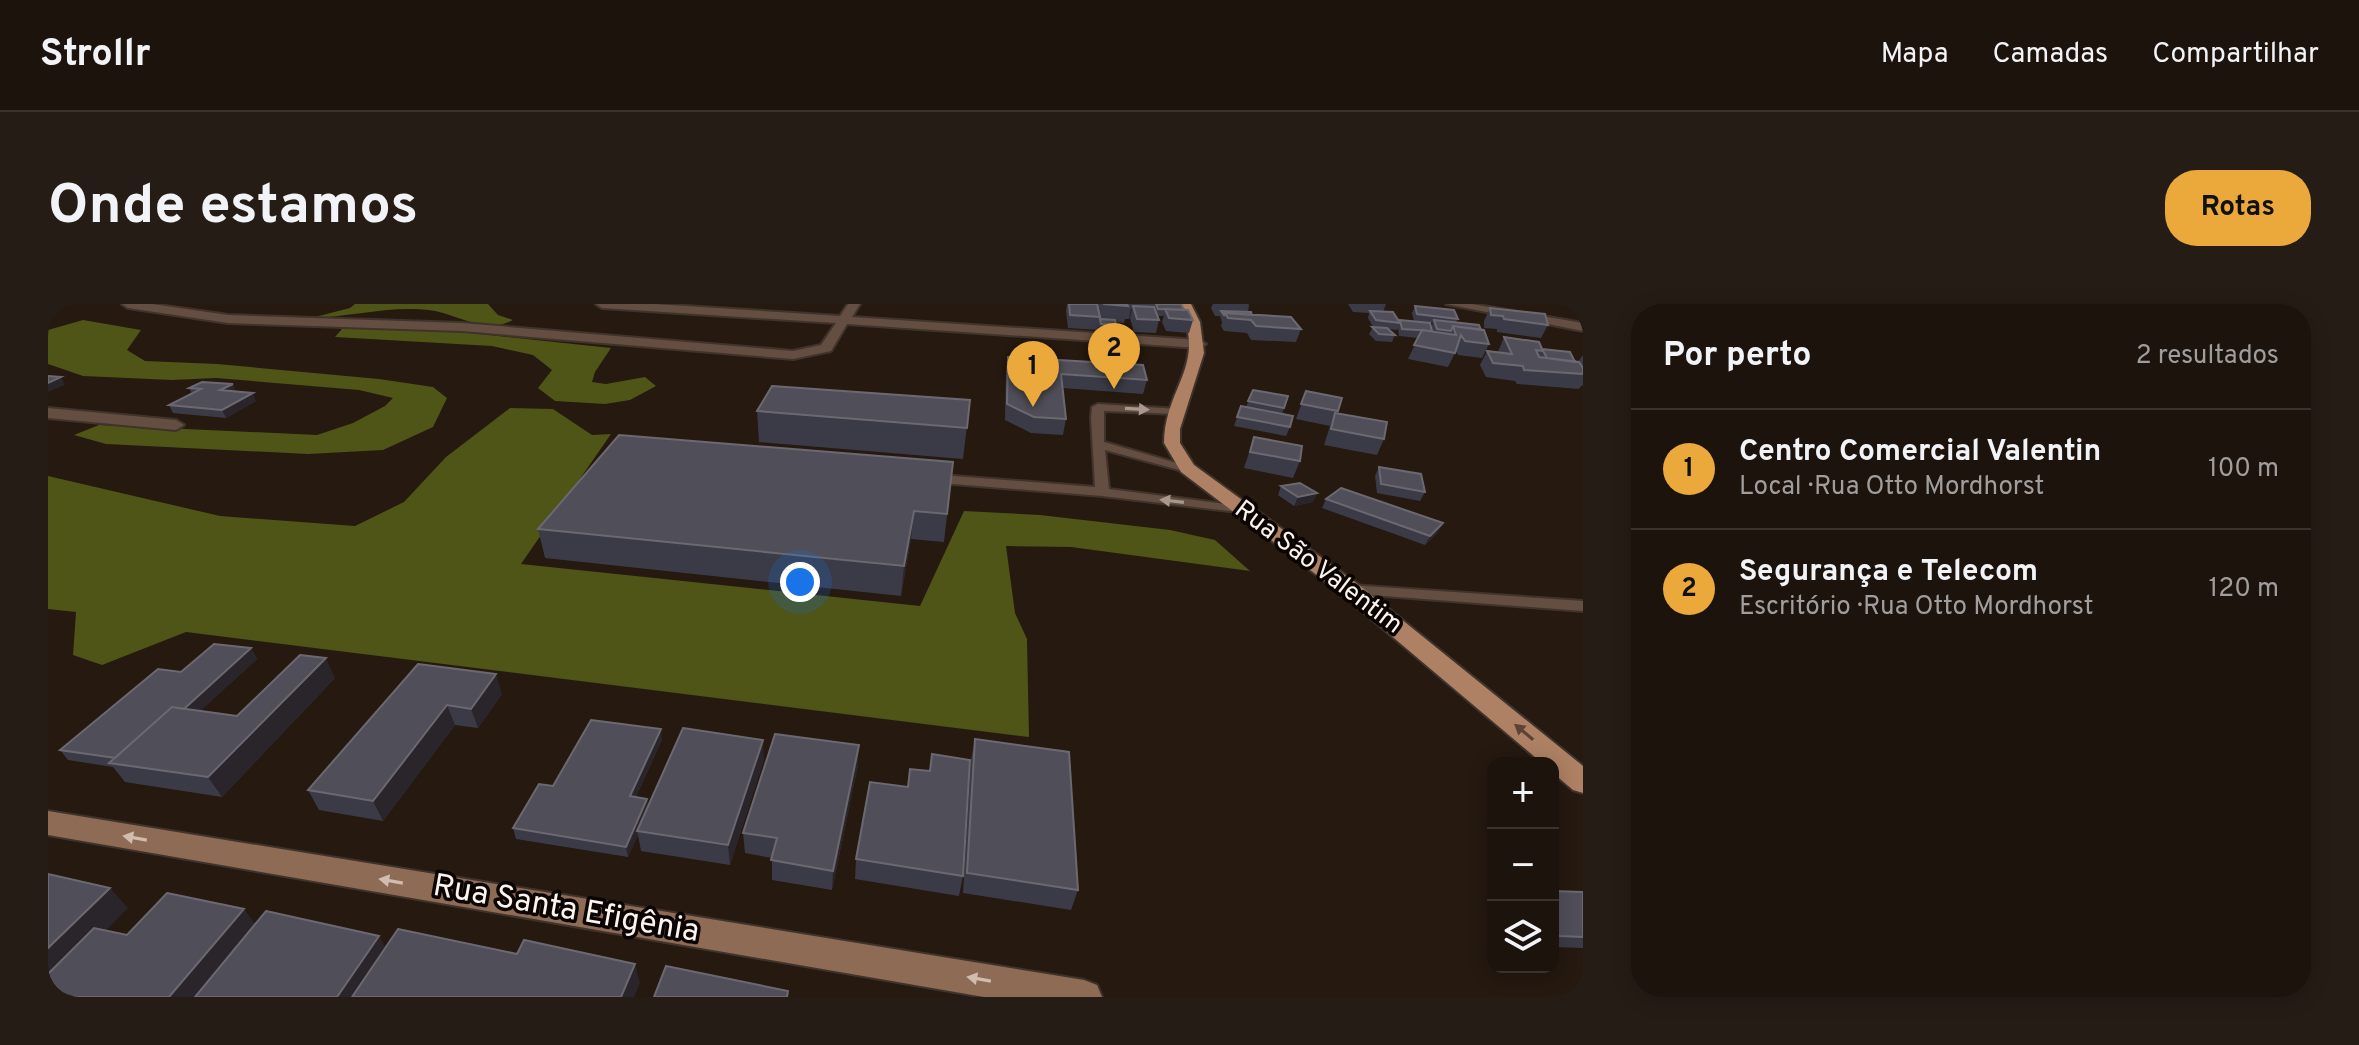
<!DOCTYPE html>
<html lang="pt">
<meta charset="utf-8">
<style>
body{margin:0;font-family:Overpass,sans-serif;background:#251c15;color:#f1f3f6}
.controls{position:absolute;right:24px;bottom:24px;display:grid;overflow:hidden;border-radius:16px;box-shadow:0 4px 20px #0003}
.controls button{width:72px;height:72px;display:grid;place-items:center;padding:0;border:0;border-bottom:2px solid #3a322d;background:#1c130c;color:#f1f3f6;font:40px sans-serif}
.you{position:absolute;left:752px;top:278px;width:28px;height:28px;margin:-20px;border:6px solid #fff;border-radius:50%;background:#1a73e8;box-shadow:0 0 0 12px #1a73e833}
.badge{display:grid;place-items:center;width:52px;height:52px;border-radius:50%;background:#eca93b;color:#111;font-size:26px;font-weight:700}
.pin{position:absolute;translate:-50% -66px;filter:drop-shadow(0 2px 4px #0008)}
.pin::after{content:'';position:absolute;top:42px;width:28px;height:24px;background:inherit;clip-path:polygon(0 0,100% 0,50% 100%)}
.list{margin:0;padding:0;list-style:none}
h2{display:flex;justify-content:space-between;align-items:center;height:104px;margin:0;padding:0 32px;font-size:34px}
h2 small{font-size:26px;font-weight:400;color:#a09e9d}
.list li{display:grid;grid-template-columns:52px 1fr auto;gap:24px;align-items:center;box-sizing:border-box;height:120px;padding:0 32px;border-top:2px solid #3a322d}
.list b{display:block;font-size:30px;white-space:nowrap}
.list p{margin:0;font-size:26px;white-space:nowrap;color:#a09e9d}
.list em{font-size:26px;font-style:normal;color:#a09e9d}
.icon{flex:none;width:44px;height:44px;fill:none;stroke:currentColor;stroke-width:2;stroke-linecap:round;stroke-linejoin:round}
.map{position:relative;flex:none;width:1535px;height:693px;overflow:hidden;border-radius:32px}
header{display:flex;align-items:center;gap:48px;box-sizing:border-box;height:112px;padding:0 40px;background:#1c130c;border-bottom:2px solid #3a322d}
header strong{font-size:38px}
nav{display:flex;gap:44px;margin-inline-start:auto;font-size:28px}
.intro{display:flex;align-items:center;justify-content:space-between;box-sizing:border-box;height:192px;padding:0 48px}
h1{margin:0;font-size:56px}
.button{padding:20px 36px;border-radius:32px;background:#eca93b;color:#111;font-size:28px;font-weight:700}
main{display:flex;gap:48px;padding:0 48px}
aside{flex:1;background:#1c130c;border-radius:32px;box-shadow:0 4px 20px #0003}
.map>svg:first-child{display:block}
.forest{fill:#4f5417}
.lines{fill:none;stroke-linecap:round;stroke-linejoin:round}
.lane-casing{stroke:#3f332b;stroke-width:4}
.street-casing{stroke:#3f332b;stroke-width:4}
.secondary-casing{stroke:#3f332b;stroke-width:4}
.primary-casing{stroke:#3f332b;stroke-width:4}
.lane{fill:#644e41;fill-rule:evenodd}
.street{fill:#644e41;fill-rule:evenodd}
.secondary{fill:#8e6b55;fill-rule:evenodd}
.primary{fill:#ae8164;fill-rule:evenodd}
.wall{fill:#3b3b47}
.shaded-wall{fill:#2a252a}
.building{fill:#504f59;stroke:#6b6870;stroke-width:2}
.oneway{fill:#a8988e}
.oneway2{fill:#5c4334}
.oneway3{fill:#d0bdb0}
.labels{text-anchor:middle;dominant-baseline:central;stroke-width:7;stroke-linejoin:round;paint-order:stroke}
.street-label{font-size:26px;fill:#fcf3ed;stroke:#0a0503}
.near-street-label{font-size:32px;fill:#fcf3ed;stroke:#0a0503}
</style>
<header>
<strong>Strollr</strong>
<nav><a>Mapa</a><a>Camadas</a><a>Compartilhar</a></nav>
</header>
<div class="intro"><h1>Onde estamos</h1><a class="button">Rotas</a></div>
<main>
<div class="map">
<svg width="1535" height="693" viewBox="0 0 1535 693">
<rect width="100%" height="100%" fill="#251910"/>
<path class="forest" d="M307,0h133l10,11 15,5c-26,14 -51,-3 -78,-9 -41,-7 -82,6 -124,7l39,-10z
M35,16l58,10 -14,20 18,11 72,3 162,15 54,8 14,11 -14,29 -50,23 -75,4 -202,-10 -32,-9 25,-10 218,10 36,-12 32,-17 8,-8 -34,-8 -143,-12 -44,2 -89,-4 -35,-12v-34z
M319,23l86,4 158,17 -16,24 -3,10 14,2 39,-7 11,9 -26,14 -25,4 -50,-3 -17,-13 14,-18 -19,-15 -41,-9 -157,-9 7,-8z
M462,104l43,1 39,26 19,-1 -90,130 399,42 44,-95 76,4 130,15 45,10 35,31 -179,-24 -65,-1 9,67 12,26 2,98 -843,-105 -84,33 -29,-10 3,-43 -28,-3v-133l172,40 135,10 49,-24 42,-45z"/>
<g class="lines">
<defs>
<path id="lane" d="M1050,100l81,5 2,2 -6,3 -71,-3v31l90,26 -7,4 -82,-22 4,39 132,17 5,1v6l-144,-17 -174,-14 -7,-4 7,-4 167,13 -4,-69 1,-11z
M1303,281l232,16v10l-238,-18 -2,-3 2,-3z"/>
<path id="street" d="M74,0h30l76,11 234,8 331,28 28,-6 15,-22 -234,-15 -6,-4h59l185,12 8,-12h12l-8,13 347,23 7,4 -7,4 -352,-24 -16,27 -38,8 -331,-28 -234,-8 -100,-15z
M1398,0h26l111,19v8z
M0,104l128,12 8,5 -8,5 -128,-12z"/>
<path id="secondary" d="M0,507l1036,169 13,5 5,12h-118l-936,-162z"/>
<path id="primary" d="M1131,0h12l9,18 4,31 -24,76v14l14,22 165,120 224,181v27l-10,-3 -20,-17v-10h-11l-199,-168 -162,-123 -17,-29c1,-58 44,-76 15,-139z"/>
</defs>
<use href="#lane" class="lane-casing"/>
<use href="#street" class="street-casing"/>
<use href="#secondary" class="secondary-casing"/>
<use href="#primary" class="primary-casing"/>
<use href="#lane" class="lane"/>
<use href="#street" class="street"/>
<use href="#secondary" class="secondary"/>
<use href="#primary" class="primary"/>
</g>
<path class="wall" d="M1019,0h114l12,16 -4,13 -23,-2 -4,-9 2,-6h-7l2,4 -3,13 -22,-1 -4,-14 2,-9h-1l-2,10h-4l-1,4 -9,-1 1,3 -1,7 -16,-1 -1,-5v4l-30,-2 -2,-17z
M1165,0h36l-1,8 4,3 49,14 -5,13 -45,-2 -4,-7 -23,-2 -3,-5 1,-4 -2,-6h-5l-4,-8z
M1300,0h38l-3,8 16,10 1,-2 31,7 2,-4 -19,-2 -2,-8 3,-7 43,13 -2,3 33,22 -7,14 -24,-3 -2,-4 -8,16 -40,-8 10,-21 -19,-2 -1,-8 -1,2 -9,-1 7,6 -3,7 -16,-1 -7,-7 4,-7 -5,-9 1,-5 -16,-1z
M1442,4l58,17 -7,13 -44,-6v-3l-13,-1v-7z
M1456,33l38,12 33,13h3l5,-7v32l-1,-2 -3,4 -62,-5 -2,-3 -29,-4 -6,-12 7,-14 11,1z
M960,53l139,23 -4,14 -80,-6 3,31 -3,16 -32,-2 -26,-13 1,-49z
M141,84l47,4 20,9 -30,17 -53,-5 -4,-8 23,-11z
M1205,86l35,6 -6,18 8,13 -4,9 -52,-10 7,-20 5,1z
M1258,87l36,7 -5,15 47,26 -7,16 -53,-10 6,-19 -34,-7z
M922,96l-7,59 -204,-17 -2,-31z
M1206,133l46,24 -7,17 -49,-10z
M905,158l-9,80 -33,-3 -10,57 -356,-38 -7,-29z
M1331,163l46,25 -5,9 -43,-8 -2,-17z
M1233,182l36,7 -4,9 -19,4 -16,-11z
M1278,195l117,24 -5,9 -13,13 -103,-37z
M203,344l6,11 -57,52 37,5 98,-38 -113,119 -97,-15 -12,-15 -45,-7 -8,-10 121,-78z
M370,360l84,30 -24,34 -23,-3 -72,96 -64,-11 -11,-20z
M927,435l103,151 -7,20 -108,-17 8,-134z
M614,436l-26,57 11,2 1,7 116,-47 -34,106 -89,-14 -3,-16 -10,22 -112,-18 -3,-11 40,-42z
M810,461l-26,125 -60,-10v-22l-27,-5 -2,-20z
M808,555l107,17 -4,20 -104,-17z
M1505,587l30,1v56l-30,-1z"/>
<path class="shaded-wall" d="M0,0h9l-7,3 4,7 -6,3z
M13,73l4,8 -17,7v-9z
M185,80l3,8 -16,-2z
M205,89l3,8 -30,17 -4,-8z
M1269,189l-4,9 -19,4 4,-9z
M866,207l-3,28 -10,57 3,-30z
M1395,219l-5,9 -13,13 5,-9z
M203,344l6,11 -118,108 -11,-7z
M278,354l9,20 -113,119 -14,-20z
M448,370l6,20 -24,34 -7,-19z
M399,401l8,20 -72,96 -10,-20z
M613,425l1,11 -30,66 -2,-10z
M715,436l1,19 -34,106 -2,-20z
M811,441l-1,20 -26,125 1,-19z
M599,495l2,10 -12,22 1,4 -10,22 -2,-10z
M62,584l18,20 -80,81v-41z
M196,605l15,20 -57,68h-33z
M331,632l6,10 -34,51h-14z
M587,660l5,19 -6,14h-13z"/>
<path class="building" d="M1021,0h28l3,13 -30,-2z
M1055,0h24l1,2z
M1108,0h25l3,6 -26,-1z
M1085,2l21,1 5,13 -22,-1z
M1367,2l39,4 4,9 -41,-5z
M1442,4l55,6 3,11 -44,-6 -1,-3 -12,-1z
M1117,5l23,1 5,10 -24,-2z
M1173,7l30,1 1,3 -27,-2 -1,2z
M1322,7l23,1 7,11 -24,-3z
M1177,9l66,4 10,12 -45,-3 -5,-6 -23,-2z
M1052,15l15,1 1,5 -15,-1z
M1352,16l30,3 2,8 -30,-2z
M1386,16l45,5 2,5 -28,-4 -2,5 -14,-2z
M1405,22l31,4 5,14 -24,-3 -4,-6 -6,18 -41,-8 8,-15 34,5z
M1324,23l15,1 8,7 -16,-1z
M1456,33l35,5 4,9 -7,-1 3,7 40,5 4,6v6l-59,-4 -1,-4 -30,-3 -6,-12 25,3z
M1494,45l28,3 5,10 -28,-4z
M960,53l135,8 4,15 -86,-6 5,45 -32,-2 -27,-13z
M0,72l13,1 -13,6z
M154,78l31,2 -13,6 33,3 -31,17 -53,-5 32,-16 -12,-1z
M724,82l198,14 -3,28 -210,-17z
M1205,86l35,6 -4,12 -36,-7z
M1258,87l36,7 -4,13 -37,-7z
M1193,102l52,10 -3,11 -53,-10z
M1287,109l52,9 -3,17 -53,-10z
M571,131l334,27 -6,52 -33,-3 -10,55 -366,-37z
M1206,133l48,9 -2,15 -50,-9z
M1331,163l42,7 4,18 -44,-8z
M1252,179l17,10 -19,4 -17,-11z
M1293,184l102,35 -13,13 -104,-37z
M166,340l37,4 -67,61 -12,-2 -57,51 -55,-8 98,-81 23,3z
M252,351l26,3 -118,119 -99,-14 63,-56 65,9z
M370,360l78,10 -25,35 -24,-4 -74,96 -65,-11z
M543,416l70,9 -31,67 17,3 -21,48 -113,-19 26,-44 14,2z
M635,424l80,12 -35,105 -91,-14z
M727,430l84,11 -26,126 -62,-11 6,-22 -34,-5z
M927,435l94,13 9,138 -111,-17z
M884,450l38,6 -7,116 -107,-17 14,-77 38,5 2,-18 20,2z
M0,570l62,14 -62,60z
M1505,587l30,1v45l-24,-1 -6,-8z
M119,589l77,16 -75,88h-121v-23l46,-46 33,7z
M218,607l113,25 -42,61h-142z
M350,625l119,25 7,-14 111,24 -14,33h-269z
M618,662l122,25 -1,6h-133z"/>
<defs><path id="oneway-solid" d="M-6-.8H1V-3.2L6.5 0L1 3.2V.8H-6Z" transform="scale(2)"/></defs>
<g class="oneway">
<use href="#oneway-solid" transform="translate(1089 105) rotate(3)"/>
<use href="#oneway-solid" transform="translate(1124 197) rotate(-173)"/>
</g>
<use class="oneway2" href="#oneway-solid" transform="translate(1476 428) rotate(-140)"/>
<g class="oneway3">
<use href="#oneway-solid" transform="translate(87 534) rotate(-170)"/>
<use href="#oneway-solid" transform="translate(343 577) rotate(-170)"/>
<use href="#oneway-solid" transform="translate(931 675) rotate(-170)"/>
</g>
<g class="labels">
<g class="street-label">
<text transform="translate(1270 264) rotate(37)">Rua São Valentim</text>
</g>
<g class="near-street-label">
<text transform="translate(518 606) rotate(10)">Rua Santa Efigênia</text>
</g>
</g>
</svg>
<div class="controls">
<button>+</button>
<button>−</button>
<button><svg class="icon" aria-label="layers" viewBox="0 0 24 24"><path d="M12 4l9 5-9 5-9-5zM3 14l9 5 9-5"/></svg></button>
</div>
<div class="you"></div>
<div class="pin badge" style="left:985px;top:103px">1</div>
<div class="pin badge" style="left:1066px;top:85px">2</div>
</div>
<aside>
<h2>Por perto<small>2 resultados</small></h2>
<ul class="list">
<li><span class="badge">1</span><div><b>Centro Comercial Valentin</b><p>Local · Rua Otto Mordhorst</p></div><em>100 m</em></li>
<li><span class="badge">2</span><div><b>Segurança e Telecom</b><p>Escritório · Rua Otto Mordhorst</p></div><em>120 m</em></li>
</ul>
</aside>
</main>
